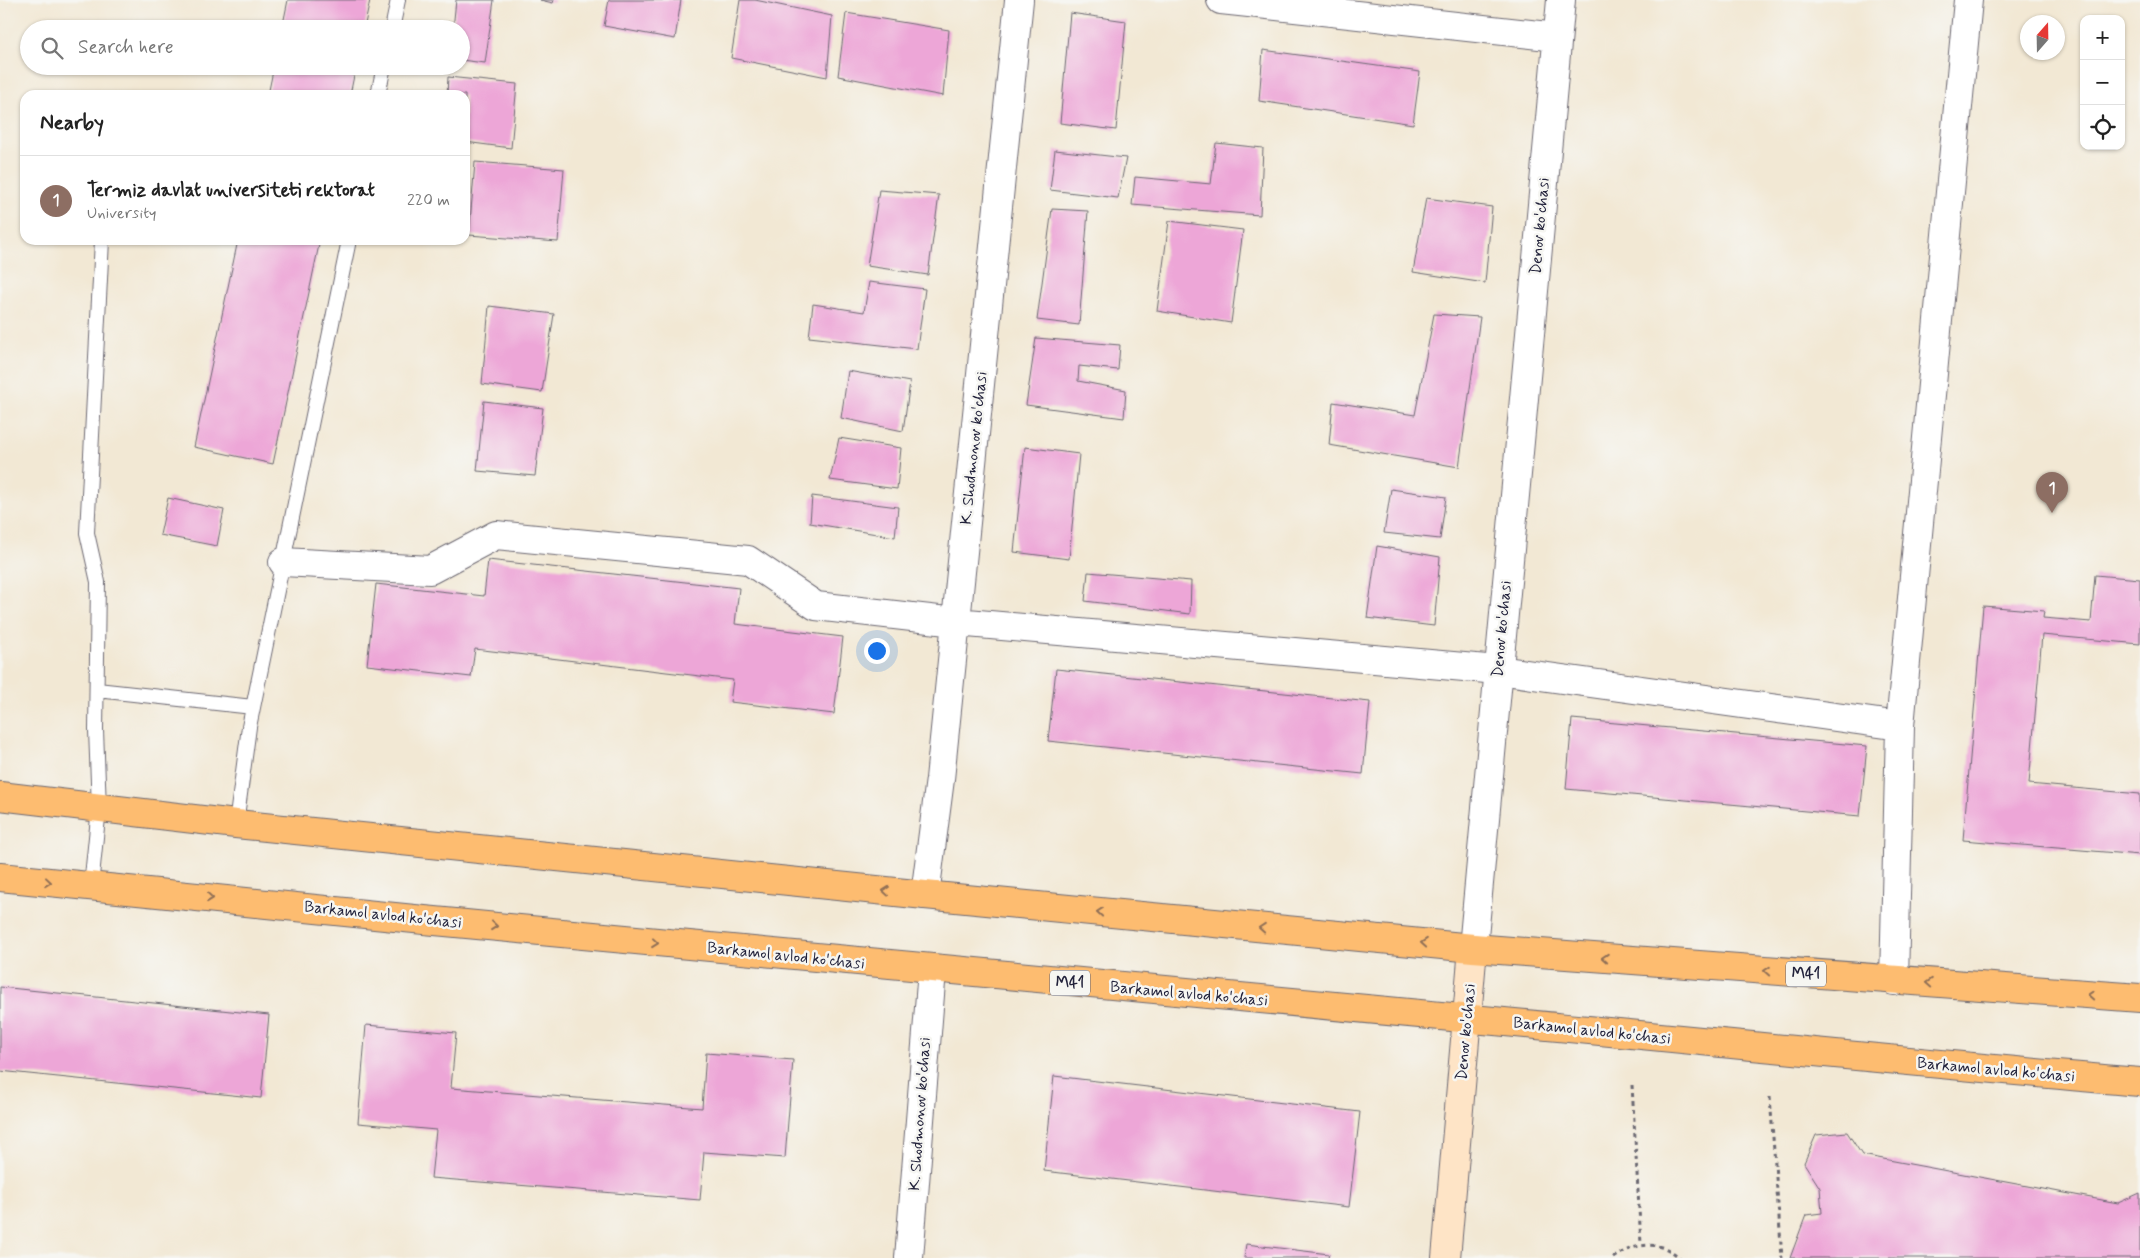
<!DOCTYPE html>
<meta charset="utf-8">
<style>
body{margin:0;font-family:Mynerve,sans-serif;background:#f2f2f2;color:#222}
.controls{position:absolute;right:15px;top:15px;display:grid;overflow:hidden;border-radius:10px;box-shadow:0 1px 4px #0004}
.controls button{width:45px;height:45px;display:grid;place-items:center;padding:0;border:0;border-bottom:1px solid #e0e0e0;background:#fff;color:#222;font:25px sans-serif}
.compass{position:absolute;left:2020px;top:15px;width:45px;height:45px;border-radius:50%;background:#fff;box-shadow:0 1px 4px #0004;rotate:20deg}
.you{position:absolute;left:876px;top:650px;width:18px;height:18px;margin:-12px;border:4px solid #fff;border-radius:50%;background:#1a73e8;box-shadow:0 0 0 8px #1a73e833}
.badge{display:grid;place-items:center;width:32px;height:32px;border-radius:50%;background:#b5179e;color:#fff;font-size:16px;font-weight:700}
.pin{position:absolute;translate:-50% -41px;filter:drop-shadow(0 1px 2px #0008)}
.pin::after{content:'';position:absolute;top:26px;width:18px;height:15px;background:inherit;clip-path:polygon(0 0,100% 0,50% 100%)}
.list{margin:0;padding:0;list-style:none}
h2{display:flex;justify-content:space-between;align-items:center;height:65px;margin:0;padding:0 20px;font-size:21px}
h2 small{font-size:16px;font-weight:400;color:#767676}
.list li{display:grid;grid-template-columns:32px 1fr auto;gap:15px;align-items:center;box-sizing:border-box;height:90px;padding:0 20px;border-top:1px solid #e0e0e0}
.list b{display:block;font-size:19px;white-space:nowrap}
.list p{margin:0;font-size:16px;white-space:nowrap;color:#767676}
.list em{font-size:16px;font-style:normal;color:#767676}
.icon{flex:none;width:28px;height:28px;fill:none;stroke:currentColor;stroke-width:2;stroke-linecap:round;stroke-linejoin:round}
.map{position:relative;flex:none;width:2140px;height:1258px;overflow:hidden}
.search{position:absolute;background:#fff;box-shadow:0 1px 4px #0004;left:20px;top:20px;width:450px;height:55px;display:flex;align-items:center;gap:12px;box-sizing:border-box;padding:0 18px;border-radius:28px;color:#767676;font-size:19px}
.panel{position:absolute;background:#fff;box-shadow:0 1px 4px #0004;left:20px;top:90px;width:450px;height:155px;border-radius:15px}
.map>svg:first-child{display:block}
.building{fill:#eda6d7}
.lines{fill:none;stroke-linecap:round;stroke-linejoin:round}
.service-casing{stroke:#6b6771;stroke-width:16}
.minor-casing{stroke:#6b6771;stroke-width:30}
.tertiary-casing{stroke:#6b6771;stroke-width:30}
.secondary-casing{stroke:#6b6771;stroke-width:30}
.primary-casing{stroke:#6b6771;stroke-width:30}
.path{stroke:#6b6771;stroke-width:3;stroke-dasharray:4 4;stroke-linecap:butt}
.service{stroke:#fff;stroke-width:14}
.minor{stroke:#fff;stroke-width:28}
.tertiary{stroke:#fff;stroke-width:28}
.secondary{stroke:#fee4c6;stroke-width:28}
.primary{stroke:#fdbc70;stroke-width:28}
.oneway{stroke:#906f56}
.labels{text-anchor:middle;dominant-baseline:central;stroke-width:5;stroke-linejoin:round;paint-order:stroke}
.shield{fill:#f6f6f2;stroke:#626272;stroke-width:1}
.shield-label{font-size:15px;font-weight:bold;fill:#22223b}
.street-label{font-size:16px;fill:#22223b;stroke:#f6f6f2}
</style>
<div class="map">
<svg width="2140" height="1258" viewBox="0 0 2140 1258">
<rect width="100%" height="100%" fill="#f6f6f2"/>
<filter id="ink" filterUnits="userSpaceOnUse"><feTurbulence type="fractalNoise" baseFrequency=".02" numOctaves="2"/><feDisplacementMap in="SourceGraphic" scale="10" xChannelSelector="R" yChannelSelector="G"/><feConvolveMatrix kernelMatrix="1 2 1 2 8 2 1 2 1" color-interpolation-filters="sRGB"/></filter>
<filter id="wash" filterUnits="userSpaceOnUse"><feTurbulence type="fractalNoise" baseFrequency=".0096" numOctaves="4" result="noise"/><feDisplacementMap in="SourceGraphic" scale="20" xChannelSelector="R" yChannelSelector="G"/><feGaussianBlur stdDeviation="1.12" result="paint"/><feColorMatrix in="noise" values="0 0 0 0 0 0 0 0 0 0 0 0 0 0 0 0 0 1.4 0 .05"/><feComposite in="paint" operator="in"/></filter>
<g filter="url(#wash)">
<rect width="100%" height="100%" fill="#f2e8d4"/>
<g id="blocks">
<path class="building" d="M288,0h82l-6,29h-82z
M456,0h38l-9,63 -24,-3v-31h-8z
M540,0h14l-1,3z
M609,0h72l-6,39 -71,-13z
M740,0h15l77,16 -5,61 -96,-19z
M846,13l103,17 -6,66 -105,-20z
M1070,13l56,8 -10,109 -56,-7z
M1263,50l157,22 -7,52 -154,-23z
M274,66h82l-6,29h-82z
M448,77l69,7 -6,64 -46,-6v-47h-18z
M1216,143l47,5 -3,67 -128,-10 3,-28 76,7z
M1055,150l71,8 -8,40 -68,-8z
M475,162l89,7 -6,73 -89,-7z
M879,190l60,5 -11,80 -61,-9z
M1426,198l66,9 -7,76 -72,-11z
M1052,209l36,2 -9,114 -42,-5z
M1169,221l74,9 -12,93 -74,-12z
M238,240h82l-47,224 -79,-17z
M869,282l56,7 -8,60 -108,-12 4,-33 51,8z
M489,306l65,8 -12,78 -60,-8z
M1434,314l46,3 -21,150 -130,-22 4,-43 82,13z
M1036,338l84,7 -2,25 -39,-4 -1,15 48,9 -2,28 -98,-13z
M848,371l62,11 -7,49 -62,-13z
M484,401l59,7 -8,68 -58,-5z
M839,438l62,10 -4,41 -67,-9z
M1025,447l54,7 -10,105 -55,-7z
M1391,489l55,8 -6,42 -56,-6z
M812,496l86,11 -3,30 -85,-14z
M168,498l56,12 -7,36 -57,-11z
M1377,546l63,11 -6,69 -67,-8z
M488,560l251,28 -4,36 108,13 -9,77 -104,-12 3,-22 -258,-31 -4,28 -104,-12 9,-81 108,12z
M1088,572l103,9 -1,33 -105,-13z
M2095,575l45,4v65l-98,-9 -13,149 111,10v61l-177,-15 20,-234 61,5 -1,7 48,4z
M1056,669l314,33 -7,72 -315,-33z
M1572,719l295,27 -7,70 -294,-27z
M0,987l269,28 -8,83 -261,-27z
M366,1025l90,8 -5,55 251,20 4,-55 87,7 -8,98 -81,-6 -4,48 -269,-22 5,-48 -78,-7z
M1054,1076l306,36 -11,95 -305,-36z
M1847,1132l15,23 256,48 22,-10v65h-350l16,-43 16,-2 -2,-25 -16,-25 12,-28z
M1246,1244l83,10 -1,4h-84z"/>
</g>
</g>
<g filter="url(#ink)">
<use href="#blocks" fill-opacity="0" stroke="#6b6771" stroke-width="1"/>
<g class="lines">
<defs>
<path id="service" d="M392,29l6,-29
M378,95l6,-29
M97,690l156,17
M236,824l13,-97 100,-487
M91,886l8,-78 -3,-78 2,-148 -11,-49 15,-293"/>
<path id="minor" d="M1221,0l336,37
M283,562l147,8 66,-35 252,25 68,46 140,16 542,48 402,56
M925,895l15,-116 79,-779
M1894,981l6,-255 68,-726
M909,1258l23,-288"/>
<path id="tertiary" d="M1473,948l88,-948"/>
<path id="secondary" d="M1446,1258l27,-310"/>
<path id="primary" d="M0,796l236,28 689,71 548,53 667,50
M0,877c487,51 975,96 1462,141 226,21 452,45 678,64"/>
</defs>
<use href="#service" class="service-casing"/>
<use href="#minor" class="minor-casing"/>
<use href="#tertiary" class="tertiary-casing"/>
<use href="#secondary" class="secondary-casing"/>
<use href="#primary" class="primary-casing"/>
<path class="path" d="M1632,1085l9,159
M1770,1097l12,161
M1613,1258c22,-15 46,-19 67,0"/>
<use href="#service" class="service"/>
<use href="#minor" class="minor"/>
<use href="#tertiary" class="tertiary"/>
<use href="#secondary" class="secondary"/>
<use href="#primary" class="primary"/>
</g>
<defs><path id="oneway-chevron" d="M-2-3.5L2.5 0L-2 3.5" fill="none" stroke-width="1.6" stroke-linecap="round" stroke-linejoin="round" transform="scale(1.25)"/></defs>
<g class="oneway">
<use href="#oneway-chevron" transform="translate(48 882) rotate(6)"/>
<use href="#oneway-chevron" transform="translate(886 891) rotate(-174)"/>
<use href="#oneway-chevron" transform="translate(210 898) rotate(6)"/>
<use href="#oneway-chevron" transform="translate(1100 912) rotate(-175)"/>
<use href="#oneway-chevron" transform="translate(494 926) rotate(6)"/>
<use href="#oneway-chevron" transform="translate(1262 928) rotate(-175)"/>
<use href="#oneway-chevron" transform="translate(655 943) rotate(6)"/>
<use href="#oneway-chevron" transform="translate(1424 943) rotate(-175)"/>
<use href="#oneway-chevron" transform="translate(1605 958) rotate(-176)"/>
<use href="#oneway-chevron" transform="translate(1767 971) rotate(-176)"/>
<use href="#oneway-chevron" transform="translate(1929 983) rotate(-176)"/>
<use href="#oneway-chevron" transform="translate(2091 995) rotate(-176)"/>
</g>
</g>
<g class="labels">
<g class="shield">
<rect x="1786" y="961.5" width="40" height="25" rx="4"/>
<rect x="1050" y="970.5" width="40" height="25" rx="4"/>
</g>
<g class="shield-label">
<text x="1806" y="974">M41</text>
<text x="1070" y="983">M41</text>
</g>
<g class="street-label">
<text transform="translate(1540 226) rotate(-85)">Denov ko'chasi</text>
<text transform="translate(974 448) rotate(-84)">K. Shodmonov ko'chasi</text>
<text transform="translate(1502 629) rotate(-85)">Denov ko'chasi</text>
<text transform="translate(383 915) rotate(6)">Barkamol avlod ko'chasi</text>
<text transform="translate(786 956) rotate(6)">Barkamol avlod ko'chasi</text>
<text transform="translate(1189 994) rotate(5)">Barkamol avlod ko'chasi</text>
<text transform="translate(1592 1031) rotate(6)">Barkamol avlod ko'chasi</text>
<text transform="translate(1466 1032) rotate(-85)">Denov ko'chasi</text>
<text transform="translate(1996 1070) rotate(5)">Barkamol avlod ko'chasi</text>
<text transform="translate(920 1114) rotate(-86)">K. Shodmonov ko'chasi</text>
</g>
</g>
</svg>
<div class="controls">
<button>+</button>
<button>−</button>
<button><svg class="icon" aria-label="locate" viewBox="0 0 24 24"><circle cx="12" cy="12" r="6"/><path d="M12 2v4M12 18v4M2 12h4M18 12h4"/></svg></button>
</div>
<svg class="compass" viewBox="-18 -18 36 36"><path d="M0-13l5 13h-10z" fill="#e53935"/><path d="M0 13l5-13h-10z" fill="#767676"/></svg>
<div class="you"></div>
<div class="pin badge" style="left:2052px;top:513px;background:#8d6e63">1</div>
<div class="search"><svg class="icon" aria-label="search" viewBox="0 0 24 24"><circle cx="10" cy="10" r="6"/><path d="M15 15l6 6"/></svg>Search here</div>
<section class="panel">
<h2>Nearby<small></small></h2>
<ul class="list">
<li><span class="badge" style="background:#8d6e63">1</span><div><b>Termiz davlat universiteti rektorat</b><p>University</p></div><em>220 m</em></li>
</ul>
</section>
</div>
